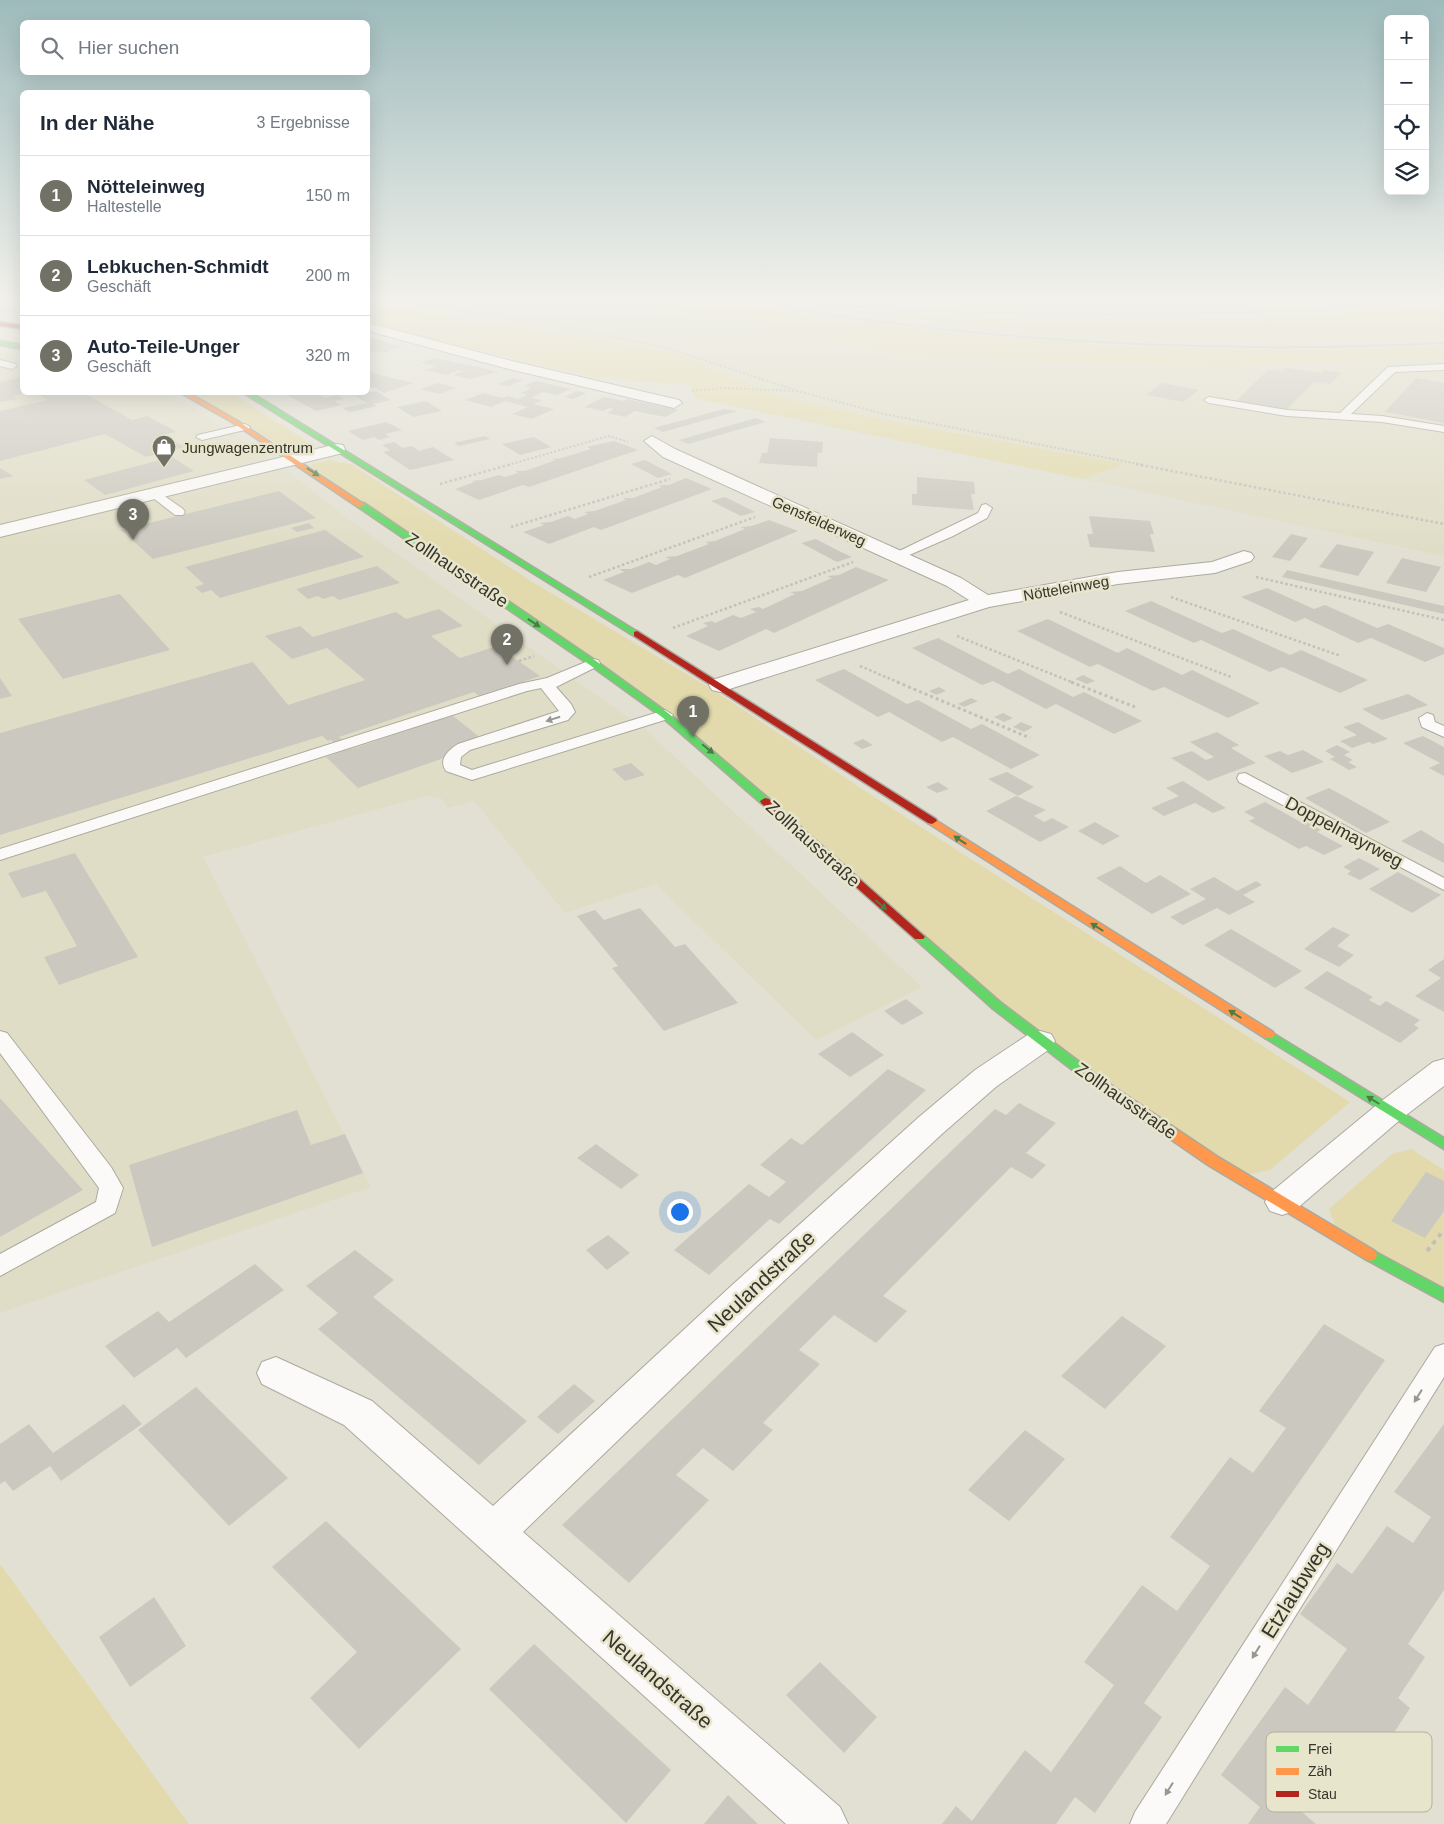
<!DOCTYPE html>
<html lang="de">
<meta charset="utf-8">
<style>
body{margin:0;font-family:Arial,sans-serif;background:#f2f2f3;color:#1f2937}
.controls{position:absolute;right:15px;top:15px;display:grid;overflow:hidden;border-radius:8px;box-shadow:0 5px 20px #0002}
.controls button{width:45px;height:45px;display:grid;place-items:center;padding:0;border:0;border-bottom:1px solid #e0e1e3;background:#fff;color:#1f2937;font:25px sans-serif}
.you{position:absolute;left:679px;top:1211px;width:18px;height:18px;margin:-12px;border:4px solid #fff;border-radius:50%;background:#1a73e8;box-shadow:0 0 0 8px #1a73e833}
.badge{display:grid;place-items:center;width:32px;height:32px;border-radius:50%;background:#727166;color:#fff;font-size:16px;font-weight:700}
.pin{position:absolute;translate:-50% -41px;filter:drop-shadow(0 1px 2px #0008)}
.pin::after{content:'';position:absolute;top:26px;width:18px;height:15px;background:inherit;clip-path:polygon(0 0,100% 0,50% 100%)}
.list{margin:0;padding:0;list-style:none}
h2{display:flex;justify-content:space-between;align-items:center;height:65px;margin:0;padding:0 20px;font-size:21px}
h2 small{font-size:16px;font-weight:400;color:#747a83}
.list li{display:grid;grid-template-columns:32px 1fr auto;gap:15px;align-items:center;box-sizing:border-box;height:80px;padding:0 20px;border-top:1px solid #e0e1e3}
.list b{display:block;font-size:19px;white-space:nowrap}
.list p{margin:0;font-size:16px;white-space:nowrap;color:#747a83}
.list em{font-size:16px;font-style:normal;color:#747a83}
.icon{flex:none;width:28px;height:28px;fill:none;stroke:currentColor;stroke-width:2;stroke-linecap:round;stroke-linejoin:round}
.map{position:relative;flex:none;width:1444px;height:1824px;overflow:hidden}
.search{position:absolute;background:#fff;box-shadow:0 5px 20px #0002;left:20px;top:20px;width:350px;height:55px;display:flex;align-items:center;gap:12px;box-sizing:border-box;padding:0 18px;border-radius:8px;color:#747a83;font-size:19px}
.panel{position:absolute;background:#fff;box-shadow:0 5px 20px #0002;left:20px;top:90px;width:350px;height:305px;border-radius:8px}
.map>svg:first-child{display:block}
.built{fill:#e0ddc6}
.green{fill:#e2daac}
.building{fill:#cbc9bf}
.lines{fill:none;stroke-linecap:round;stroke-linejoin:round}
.lane-casing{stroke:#abaa9f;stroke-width:2}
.street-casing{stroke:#abaa9f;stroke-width:2}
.fast-casing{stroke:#abaa9f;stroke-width:3}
.slow-casing{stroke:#abaa9f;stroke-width:3}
.jam-casing{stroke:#abaa9f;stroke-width:3}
.path-far3{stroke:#c1c0bb;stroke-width:2;stroke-dasharray:2 2;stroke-linecap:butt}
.path-far2{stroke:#c1c0bb;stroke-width:2.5;stroke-dasharray:2.5 2.5;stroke-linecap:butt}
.path-far1{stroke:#c1c0bb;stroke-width:3;stroke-dasharray:3 3;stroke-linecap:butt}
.path{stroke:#c1c0bb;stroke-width:4;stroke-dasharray:4.5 4.5;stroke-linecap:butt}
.lane{fill:#fbfaf8;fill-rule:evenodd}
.street{fill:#fbfaf8;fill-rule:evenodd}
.fast{fill:#63d668;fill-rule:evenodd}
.slow{fill:#ff974d;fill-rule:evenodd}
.jam{fill:#b3261e;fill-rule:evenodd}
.rail{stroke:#c3c2bf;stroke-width:2}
.oneway{fill:#4a7d47}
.oneway2{fill:#989892}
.labels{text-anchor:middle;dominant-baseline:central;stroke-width:5;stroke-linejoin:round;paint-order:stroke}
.far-poi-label{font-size:15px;fill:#36352c;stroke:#e8e5cd;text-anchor:start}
.far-street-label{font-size:15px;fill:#36352c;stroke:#e8e5cd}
.street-label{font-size:18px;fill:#36352c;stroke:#e8e5cd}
.near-street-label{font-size:21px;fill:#36352c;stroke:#e8e5cd}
.key{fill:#e8e5cd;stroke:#b3b09d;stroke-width:1}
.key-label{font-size:14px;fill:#36352c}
</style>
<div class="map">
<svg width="1444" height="1824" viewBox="0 0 1444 1824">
<rect width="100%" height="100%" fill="#e2e0d3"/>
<path class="built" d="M368,297h239l299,58 205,9 116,2 217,-9v199l-362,-77 42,-15 -243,-45 -97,-21 -108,-45 -308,-49z
M702,297h85l183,10 130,3 180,-3 121,-10h43v9l-148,10 -186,4 -159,-3 -118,-7 101,12 319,18 191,-6v13l-153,4 -177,-5 -161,-13 -135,-16z
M0,352l22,3v37l138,1 26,10 90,59 75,59 295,209 276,257 -106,53 -160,-156 -91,29 -91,-112 -26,7 -7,-10 -15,-2 -223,61 168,330 -371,126z"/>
<path class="green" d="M0,297h22v18l-22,-2z
M607,297h95l116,20 135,16 161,13 177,5 153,-4v10l-217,9 -116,-2 -205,-9z
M787,297h614l-121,10 -180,3 -130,-3z
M368,304l308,49 108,45 97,21 244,45 -43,15 -388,-81 -3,-13 -96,-7 -164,-39 -63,-18z
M1444,306v28c-208,15 -418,0 -624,-26 159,11 318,16 477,8 49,-2 98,-7 147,-10z
M190,393h41l71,45 6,6 -2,4h-21z
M329,460l22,4 183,119 181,108 156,104 479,307 -80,68 -25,5 -239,-165 -289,-255 -406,-289v-2z
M1411,1149l33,21v122l-107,-63 -8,-20 63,-55z
M0,1564l189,260h-189z"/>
<path class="building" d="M368,337l34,10 -19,6 -6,-2 -9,3z
M434,358l53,11 10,3 -27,7 -17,-4 11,-4 -5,-1 -13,5 -20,-5 10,-4 -15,-3z
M1288,368l33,5 3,-3 17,3 -11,11 -16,-2 -29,29 -50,-9 33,-32 15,1h3l-6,-2z
M368,370l8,4 37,9 -29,10 -10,-6 -6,1z
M22,377v17l-9,2 5,3 -18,3v-20z
M513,378l10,2 -15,6 -10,-2z
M1416,378l28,5v40l-59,-11z
M536,381l35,8 -14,6 -14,-3 -12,6 11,2 -8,4 20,5 -22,10 -20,-5 16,-7 -23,-6 -14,6 -26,-7 18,-7 19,5 5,-2 11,3 9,-4 -7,-2 11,-5 -7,-2z
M438,383l18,5 -17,6 -18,-5z
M1162,383l37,7 -16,12 -37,-7z
M376,391l15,9 -18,4 4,2 -27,6 -7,-4 24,-5 -12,-7z
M577,391l9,2 -13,6 -9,-2z
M35,392h47l50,28 15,-4 30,16 -15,3 22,12 -38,10 -41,-23 -105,27v-50l48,-11z
M292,392h22l11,6 12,-3 7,4 -10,2 7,4 -25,6 -31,-17z
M604,397l20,4 3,-2 51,11 -13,7 -30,-6 -10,6 -18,-4 7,-4 -5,-1 -6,3 -19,-4z
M426,401l16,10 -29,6 -16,-10z
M724,409l14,2 -75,21 -9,-4z
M756,418l10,4 -78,22 -9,-4z
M386,422l16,8 -17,4 5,3 -11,3 -5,-3 -11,3 -15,-9z
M485,436l5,3 -31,7 -5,-3z
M534,437l17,10 -31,8 -18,-11z
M770,438l53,4 -1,11h-4l-1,14 -58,-4 3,-10h5z
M614,441l24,9 -109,37 -6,-2 -44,15 -24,-11 20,-7 -4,-1 11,-1 17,-5 6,2 13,-4 -3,-2h10l31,-11 -4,-1 10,-1 29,-9 -4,-2z
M394,442l9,6 9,-2 7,5 14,-4 21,13 -44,10 -27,-18 7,-2 -8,-5z
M172,457l22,14 -89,24 -21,-15z
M645,460l27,14 -14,4 -27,-14z
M0,468l13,8 -13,3z
M917,477l57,5 1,12h-4l3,16 -62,-5v-11h5z
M686,478l26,11 -111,41 -7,-3 -45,17 -26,-12 21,-7 -4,-2 11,-1 17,-6 7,3 13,-5 -4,-2 11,-1 31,-11 -3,-2h10l29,-11 -3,-2h10z
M279,491l37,27 -163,41 -32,-29z
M725,497l30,15 -14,4 -30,-15z
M1089,516l61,5 4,13h-4l5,18 -65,-5 -3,-13h6z
M769,520l29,11 -113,47 -7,-3 -46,18 -29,-13 21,-8 -5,-3h12l18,-7 7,3 14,-6 -5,-2 12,-1 32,-12 -4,-2 10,-1 30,-12 -4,-2 11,-1z
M309,523l5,5 -17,4 -6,-4z
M325,530l39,27 -144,41 -9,-8 -9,3 -7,-6 9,-3 -19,-17z
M1291,534l17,4 -18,23 -18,-4z
M816,539l23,12 13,6 -15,5 -36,-19z
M1337,544l19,4 18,4 -16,24 -39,-9z
M1402,558l39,9 -15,25 -40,-9z
M377,566l23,17 -61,17 -6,-4 -10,3 -5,-3 -10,3 -12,-10z
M856,567l33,13 -115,53 -8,-4 -47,22 -33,-15 22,-10 -5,-3 9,-2 3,2 18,-8 8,3 15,-6 -6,-3 9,-2 4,2 32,-15 -5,-2 12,-1 30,-13 -5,-2 12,-1z
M1287,570l157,36v8l-162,-37z
M1267,588l47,21 11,-4 52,23 11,-4 56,24v6l-19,8 -54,-24 -13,5 -53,-25 -10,4 -54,-25z
M120,594l50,56 -107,29 -45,-60z
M1151,601l71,32 11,-4 57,26 11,-5 67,30 -28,13 -58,-26 -12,5 -69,-32 -7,3 -69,-32z
M439,609l24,17 -32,10 29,22 37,-12 43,30 -60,21 -6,-5 -135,45 13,12 100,-34 35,28 -129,45 -32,-31 17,-6 -12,-11 -3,1 -6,-5 -322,99v-102l253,-71 35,43 77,-25 -38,-32 -35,11 -27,-23 35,-10 13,11 83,-25 10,7z
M1048,619l70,34 9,-5 55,27 10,-5 68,33 -32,15 -64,-31 -11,4 -55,-27 -8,3 -73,-36z
M938,638l70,36 11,-5 54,28 11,-5 58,29 -28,13 -58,-30 -10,5 -53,-28 -11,4 -70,-37z
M844,669l63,35 11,-4 53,29 11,-5 58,31 -29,14 -58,-32 -11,5 -53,-30 -11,5 -63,-37z
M1083,675l12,6 -8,3 -12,-5z
M0,678l12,18 -12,3z
M939,687l7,4 -10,4 -7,-4z
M1408,694l20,11 -46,15 -20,-11z
M971,698l7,3 -14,6 -6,-3z
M1003,713l10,5 -9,4 -10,-5z
M1021,722l12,5 -9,5 -11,-5z
M1358,722l14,8 16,9 -15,5 -4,-2 -17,6 -12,-7 17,-6 -14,-8z
M1217,732l22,13 -8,3 25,15 -48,18 -37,-23 21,-7 14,9 8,-3 -24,-15z
M1423,736l21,11v29l-15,-8 11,-5 -37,-20z
M863,739l10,6 -11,4 -9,-6z
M1337,745l13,7 -6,3 9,5 -5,2 9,5 -8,3 -19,-11 5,-2 -10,-6z
M1303,750l21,12 -32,11 -28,-17 16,-5 8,4z
M631,763l14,12 -20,6 -13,-12z
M1007,772l27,15 -16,9 -30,-17z
M1183,781l43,27 -13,5 -18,-10 -31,13 -13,-8 28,-12 -13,-8z
M938,782l11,7 -12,4 -11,-6z
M1329,788l51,28 10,6 -24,11 -61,-35z
M1016,796l30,14 -12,6 10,6 8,-4 17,9 -29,15 -54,-31z
M1265,802l39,22 3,-2 14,8 -4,2 26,14 -19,9 -18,-9 -7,3 -50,-28 6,-3 -11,-6z
M1095,822l12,7 13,7 -17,9 -25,-14z
M1421,830l23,14v19l-43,-22z
M75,853l63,104 -79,28 -15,-28 33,-11 -31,-55 -24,7 -14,-25z
M1359,858l21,11 -20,11 -13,-6 4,-3 -8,-4z
M1120,866l26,17 14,-8 31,19 -39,20 -56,-36z
M1398,872l43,23 -29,18 -43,-24z
M1214,877l23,14 19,-10 6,4 -19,10 12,7 -26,13 -12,-7 -34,17 -13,-8 36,-18 -16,-10z
M640,908l35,39 10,-3 53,59 -74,28 -52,-63 6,-2 -41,-50 18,-6 9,10z
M1333,927l17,8 -13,11 17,9 -15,12 -35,-18z
M1231,929l17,10 54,32 -27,17 -71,-43z
M1444,959v53l-29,-16 26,-18 -13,-8z
M1327,971l46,26 -4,3 11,6 6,-5 34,19 -6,5 5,3 -19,15 -96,-55z
M906,999l18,14 -22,12 -18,-14z
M852,1032l32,23 -34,22 -32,-23z
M888,1069l38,21 -147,134 -9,-5 -61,56 -35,-25 75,-66 20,13 17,-15 -26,-17 31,-27 11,7z
M0,1098l83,92 -83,47z
M1019,1103l37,20 -30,30 20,12 -14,14 -21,-12 -128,129 24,15 -31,32 -42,-28 -35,35 21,14 -57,59 10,7 -40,41 -30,-23 -27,27 33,25 -80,83 -67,-58 433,-416 11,6z
M297,1110l14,35 34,-11 18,39 -211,74 -23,-82z
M596,1144l43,31 -18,14 -44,-31z
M1426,1172l18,9v30l-19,27 -34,-17z
M608,1235l22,18 -23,17 -21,-20z
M355,1250l39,30 -21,17 154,124 -48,44 -161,-136 20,-16 -32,-27z
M255,1264l29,26 -98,68 -9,-10 -43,30 -29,-32 53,-35 11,11z
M1122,1316l44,30 -61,63 -44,-33z
M1324,1324l61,36 -241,343 18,14 -67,96 -20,-16 -19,27h-114l14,-18 16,15 53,-71 26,22 63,-87 -30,-23 58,-77 35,26 33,-45 -40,-29 60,-80 23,16 33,-45 -27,-17z
M574,1384l21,17 -37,33 -21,-17z
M196,1387l92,91 -59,48 -91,-96z
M124,1404l18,20 -81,57 -11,-15 -37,25 -8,-10 -5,3v-40l29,-20 24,29z
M1444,1424v166l-36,54 17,13 -27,41 12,10 -37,57 -33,-26 -45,67 21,18h-68l12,-17 -39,-32 64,-88 23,18 39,-56 -47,-35 37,-51 15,11 35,-48 26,17 18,-26 -37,-25z
M1025,1430l40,29 -56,62 -41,-31z
M326,1521l135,128 -102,100 -49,-51 47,-46 -85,-85z
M154,1597l32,49 -56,41 -31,-50z
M534,1644l137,126 -45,53 -137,-134z
M820,1662l57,55 -33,36 -58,-58z
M728,1795l30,29h-54z"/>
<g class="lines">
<defs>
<path id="lane" d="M0,360l16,4 1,2 -5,3 -12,-3z
M1444,364v6l-49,2 -44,42 31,2 62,10v6l-62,-10 -95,-6 -78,-13 -5,-3 5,-3 78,13 53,3 48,-46z
M245,424l5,3 -1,2 -47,11 -6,-3 2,-2z
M156,490l27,19 2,3 -2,3h-8l-23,-18 -2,-3z
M986,504l6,4 -5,10 -34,18 -53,23h-10l-1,-3 89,-43 4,-8z
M593,659l5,1 2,3 -2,3 -42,21 15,17 4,8 -7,8 -98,30 -9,7 -1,8 12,5 193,-60 8,5 -2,3 -199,62 -26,-9c-8,-11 2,-21 12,-27l101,-33 -18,-23 -14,3 -527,169v-11l519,-165 28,-6z
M1427,713l6,2 2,7 9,4v11l-22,-10 -3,-9z
M1245,773l199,105v12l-205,-108 -2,-4 2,-4z
M0,1031l7,2 104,134 12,21 -8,25 -115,63v-22l96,-52 3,-14 -99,-135z
M1444,1344v33l-278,447h-36l5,-12 300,-465z"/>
<path id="street" d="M368,323l144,38 167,39 3,3 -8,5 -169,-40 -137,-37z
M652,436l23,13 286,129 27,17 130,-23 94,-10 32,-11 7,2 3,4 -3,4 -36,12 -97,11 -129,23 -269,85 -8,-2 -3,-5 3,-5 257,-80 -22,-14 -284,-129 -19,-16z
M337,444l6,1 2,4 -2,4 -343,84v-12z
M1040,1031l11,3 4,7 -4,7 -54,38 -54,47 -187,174 -233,225 317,275 8,17h-62l-442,-399 -82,-41 -5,-11 5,-11 14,-5 96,44 121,105 237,-219 189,-170 56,-47 54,-36z
M1444,1059v27l-43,33 -107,92 -12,4 -12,-4 -5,-9 5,-9 109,-90 54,-41z"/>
<path id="fast" d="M0,341l22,4v4l-22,-4z
M242,392h8l391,242 -1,2h-6z
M358,503h6l232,158 72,52 101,86 1,2 -1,2h-8l-99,-86 -72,-52 -232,-158z
M919,933l4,2 77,67 102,77 1,3 -1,3h-10l-100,-77 -77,-69 -2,-2z
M1269,1031l175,107v11l-179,-111 -2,-3 2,-3z
M1370,1249l74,40v13l-79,-43 -2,-4 2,-4z"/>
<path id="slow" d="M179,392h8l49,28 129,85 -7,2 -126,-85z
M932,818l341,214 2,3 -2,3h-8l-337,-215 -1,-2z
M1097,1078l5,1 116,78 157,94 2,4 -2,4 -5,2 -5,-2 -157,-94 -116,-80 -1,-3 1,-3z"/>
<path id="jam" d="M0,322l22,3v4l-22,-3z
M637,631l299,188 1,2 -5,3 -4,-1 -294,-187v-4z
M765,798l4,1 154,136 2,2 -2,2h-8l-154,-136 -1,-2z"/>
</defs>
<use href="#lane" class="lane-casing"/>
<use href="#street" class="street-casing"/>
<use href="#fast" class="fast-casing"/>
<use href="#slow" class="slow-casing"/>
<use href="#jam" class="jam-casing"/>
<path class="path-far3" d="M400,297l59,13 81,11 130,28 131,43 83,22 259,51
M692,391l32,-3 72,3
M508,465l101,-29 19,6"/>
<path class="path-far2" d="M1136,464l308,60
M440,484l72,-20
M511,527l159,-48
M589,577l166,-60
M1256,577l188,43
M1171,597l170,59
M1060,612l171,65
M673,628l180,-66
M957,636l117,47
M519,661l15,-5
M860,666l40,17"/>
<path class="path-far1" d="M897,682l133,56
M1071,682l64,25"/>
<path class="path" d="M1427,1251l17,-21"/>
<use href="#lane" class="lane"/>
<use href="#street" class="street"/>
<use href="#fast" class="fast"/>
<use href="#slow" class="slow"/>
<use href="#jam" class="jam"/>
<path class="rail" d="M723,297c237,44 480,58 721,46
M767,297l25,3
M785,302c221,17 438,17 659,-1"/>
</g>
<defs><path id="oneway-solid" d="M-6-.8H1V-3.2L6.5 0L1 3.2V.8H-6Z" transform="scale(1.25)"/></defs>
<g class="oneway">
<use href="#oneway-solid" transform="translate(313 472) rotate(34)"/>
<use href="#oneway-solid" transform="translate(534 623) rotate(34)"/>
<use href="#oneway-solid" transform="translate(708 749) rotate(39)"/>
<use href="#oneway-solid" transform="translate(960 840) rotate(-147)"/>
<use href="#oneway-solid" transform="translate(881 905) rotate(41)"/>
<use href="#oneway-solid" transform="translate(1097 927) rotate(-148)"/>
<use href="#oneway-solid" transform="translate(1235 1014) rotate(-148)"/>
<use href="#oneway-solid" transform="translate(1373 1100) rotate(-148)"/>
</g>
<g class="oneway2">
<use href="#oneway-solid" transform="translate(553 719) rotate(163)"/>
<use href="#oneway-solid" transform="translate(1418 1396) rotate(122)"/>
<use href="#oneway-solid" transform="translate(1256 1652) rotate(122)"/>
<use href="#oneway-solid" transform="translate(1169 1789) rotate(122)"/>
</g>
<linearGradient id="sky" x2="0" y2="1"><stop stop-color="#9ebbbc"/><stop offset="0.54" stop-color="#f2f1eb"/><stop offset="1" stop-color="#f2f1eb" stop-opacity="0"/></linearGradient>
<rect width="1444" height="553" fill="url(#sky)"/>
<defs>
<symbol id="shop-pin" viewBox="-11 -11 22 30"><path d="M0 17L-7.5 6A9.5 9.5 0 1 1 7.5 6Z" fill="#727166" stroke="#e8e5cd"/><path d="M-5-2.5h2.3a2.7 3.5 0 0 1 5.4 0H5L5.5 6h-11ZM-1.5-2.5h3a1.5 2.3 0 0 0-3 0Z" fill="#fff"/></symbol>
</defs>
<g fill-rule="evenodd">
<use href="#shop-pin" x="150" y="433" width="28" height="38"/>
</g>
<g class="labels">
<g class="far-poi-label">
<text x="182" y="447">Jungwagenzentrum</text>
</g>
<g class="far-street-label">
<text transform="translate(819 521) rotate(24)">Gensfelderweg</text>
<text transform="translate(1066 588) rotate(-10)">Nötteleinweg</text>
</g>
<g class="street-label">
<text transform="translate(457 570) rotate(34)">Zollhausstraße</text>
<text transform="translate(1344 832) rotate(28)">Doppelmayrweg</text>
<text transform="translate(813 844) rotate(42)">Zollhausstraße</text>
<text transform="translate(1126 1101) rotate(35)">Zollhausstraße</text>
</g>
<g class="near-street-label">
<text transform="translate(761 1281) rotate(-43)">Neulandstraße</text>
<text transform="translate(1295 1590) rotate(-58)">Etzlaubweg</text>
<text transform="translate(658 1679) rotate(41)">Neulandstraße</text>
</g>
</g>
<rect x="1266" y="1732" width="166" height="80" rx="8" class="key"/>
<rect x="1276" y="1746" width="23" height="6" fill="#63d668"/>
<rect x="1276" y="1768" width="23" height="7" fill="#ff974d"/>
<rect x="1276" y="1791" width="23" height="6" fill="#b3261e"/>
<g class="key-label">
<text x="1308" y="1754">Frei</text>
<text x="1308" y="1776">Zäh</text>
<text x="1308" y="1799">Stau</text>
</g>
</svg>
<div class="controls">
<button>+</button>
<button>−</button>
<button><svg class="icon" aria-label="locate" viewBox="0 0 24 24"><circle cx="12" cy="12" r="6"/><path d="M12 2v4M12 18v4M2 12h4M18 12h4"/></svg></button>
<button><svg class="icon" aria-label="layers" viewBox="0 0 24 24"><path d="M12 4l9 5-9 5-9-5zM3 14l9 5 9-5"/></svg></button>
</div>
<div class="you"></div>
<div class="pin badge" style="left:693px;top:737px">1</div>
<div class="pin badge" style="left:507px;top:665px">2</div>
<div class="pin badge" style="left:133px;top:540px">3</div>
<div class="search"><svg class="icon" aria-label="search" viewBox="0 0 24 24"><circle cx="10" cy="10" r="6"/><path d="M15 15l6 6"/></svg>Hier suchen</div>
<section class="panel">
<h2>In der Nähe<small>3 Ergebnisse</small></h2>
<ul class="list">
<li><span class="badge">1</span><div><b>Nötteleinweg</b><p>Haltestelle</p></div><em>150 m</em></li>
<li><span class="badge">2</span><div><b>Lebkuchen-Schmidt</b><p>Geschäft</p></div><em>200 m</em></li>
<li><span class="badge">3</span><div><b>Auto-Teile-Unger</b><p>Geschäft</p></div><em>320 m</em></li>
</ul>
</section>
</div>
